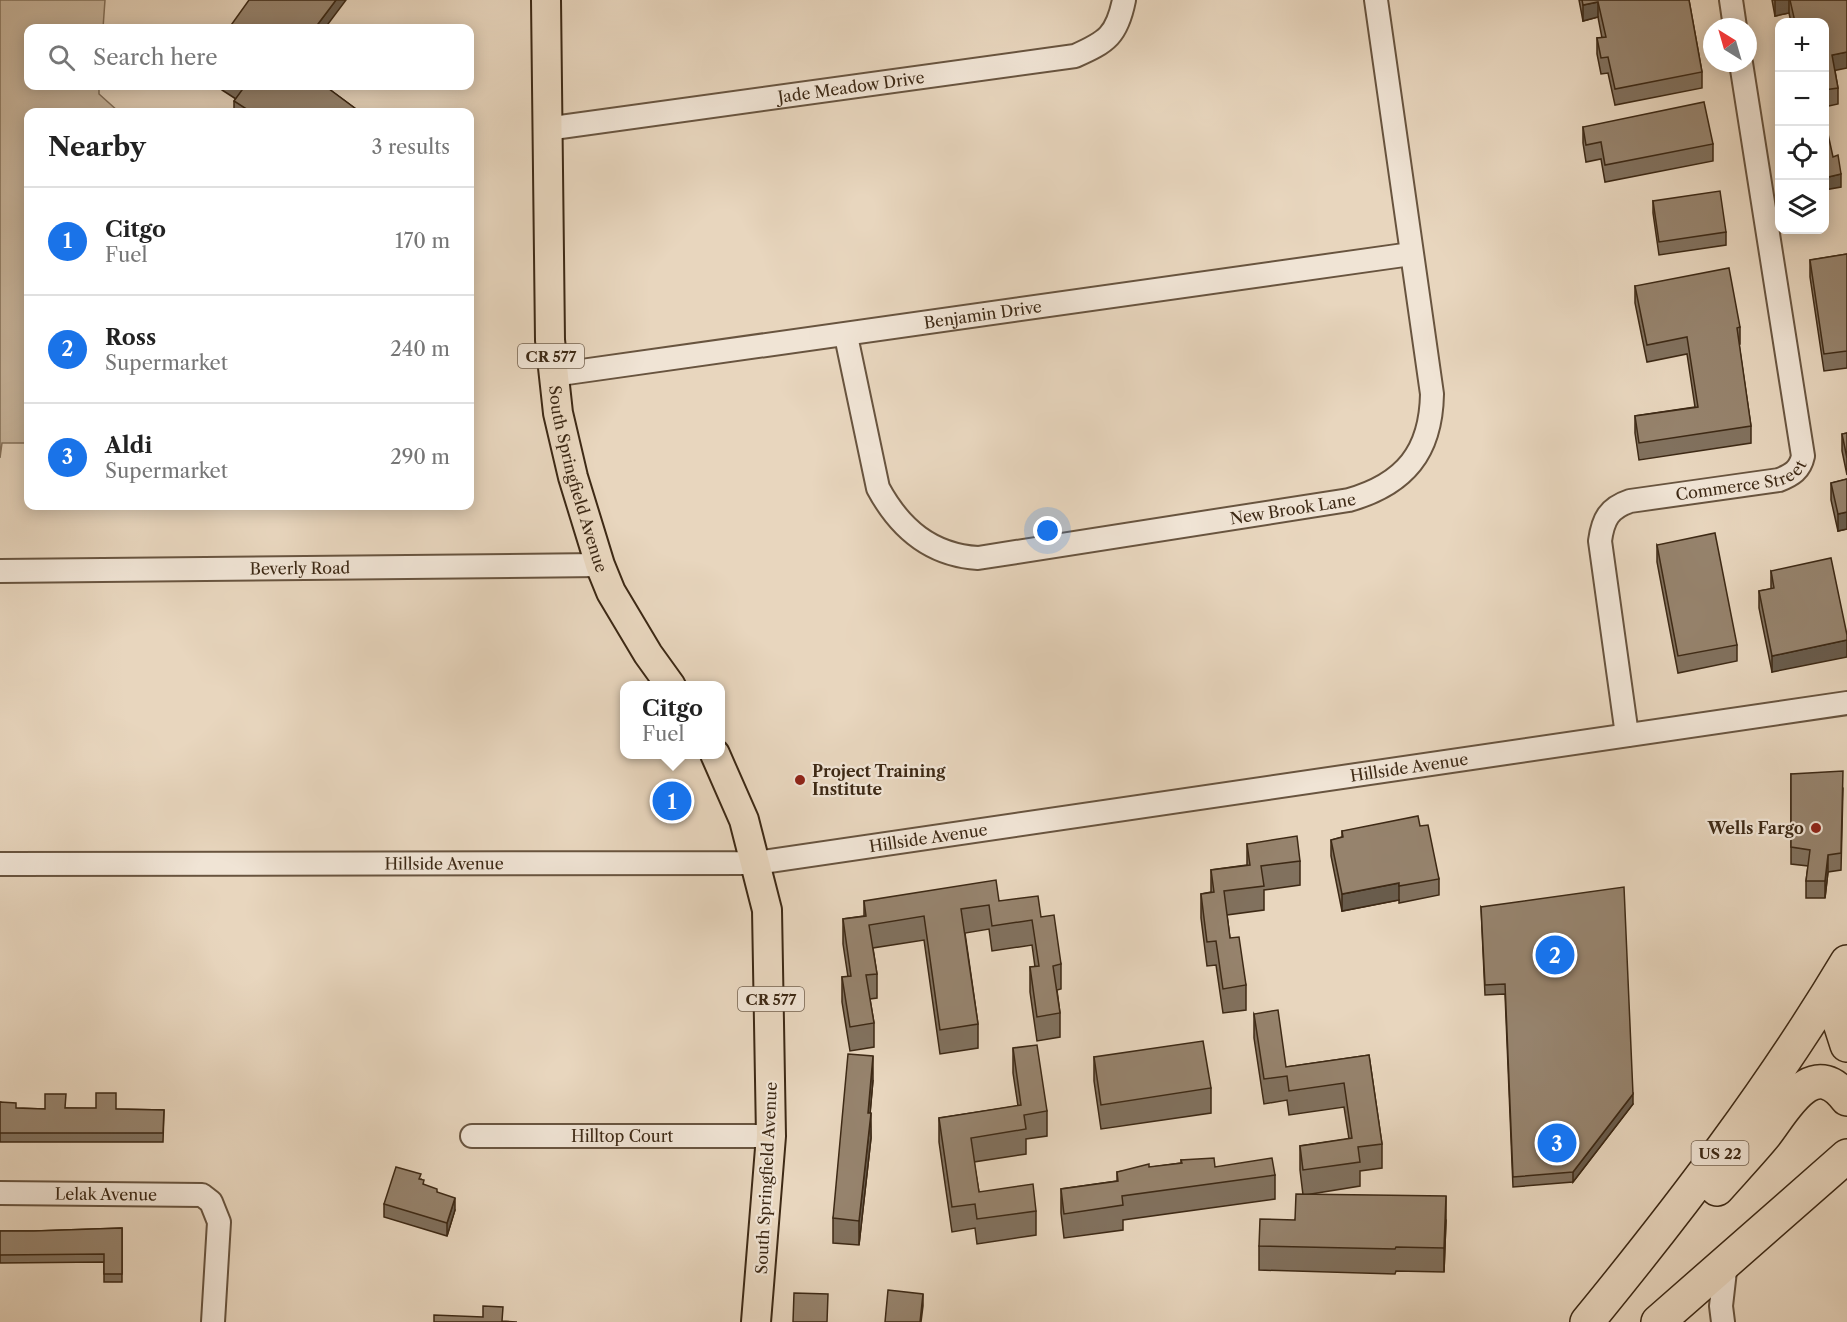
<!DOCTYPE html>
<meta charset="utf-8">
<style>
body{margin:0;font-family:"Libre Caslon Text",serif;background:#f2f2f2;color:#222}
.controls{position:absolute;right:18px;top:18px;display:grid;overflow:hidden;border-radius:12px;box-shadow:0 3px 15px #0003}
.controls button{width:54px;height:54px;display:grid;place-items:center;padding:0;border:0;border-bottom:2px solid #e0e0e0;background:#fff;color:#222;font:30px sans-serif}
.compass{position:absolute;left:1703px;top:18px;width:54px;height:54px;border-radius:50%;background:#fff;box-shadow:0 3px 15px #0003;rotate:323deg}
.you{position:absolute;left:1048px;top:531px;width:21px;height:21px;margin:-15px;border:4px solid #fff;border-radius:50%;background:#1a73e8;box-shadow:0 0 0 9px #1a73e833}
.badge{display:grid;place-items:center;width:39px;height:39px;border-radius:50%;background:#1a73e8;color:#fff;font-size:20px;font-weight:700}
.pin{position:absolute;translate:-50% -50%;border:3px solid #fff;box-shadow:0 2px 6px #0006}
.popup{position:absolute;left:620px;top:681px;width:105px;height:78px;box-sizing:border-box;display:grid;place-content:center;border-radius:12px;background:#fff;filter:drop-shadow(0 2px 4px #0005);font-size:20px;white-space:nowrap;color:#767676}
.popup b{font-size:22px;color:#222}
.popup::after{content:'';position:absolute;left:50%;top:100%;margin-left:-12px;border:12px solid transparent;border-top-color:#fff}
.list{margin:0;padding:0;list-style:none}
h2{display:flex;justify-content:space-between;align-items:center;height:78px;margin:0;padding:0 24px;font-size:26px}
h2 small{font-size:20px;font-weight:400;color:#767676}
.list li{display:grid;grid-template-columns:39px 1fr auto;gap:18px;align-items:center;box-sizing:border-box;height:108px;padding:0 24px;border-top:2px solid #e0e0e0}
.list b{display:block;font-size:22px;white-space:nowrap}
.list p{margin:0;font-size:20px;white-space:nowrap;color:#767676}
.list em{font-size:20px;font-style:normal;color:#767676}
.icon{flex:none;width:33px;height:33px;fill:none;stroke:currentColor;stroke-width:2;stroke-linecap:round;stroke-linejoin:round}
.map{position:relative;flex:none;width:1847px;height:1322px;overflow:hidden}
.search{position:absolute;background:#fff;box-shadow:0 3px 15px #0003;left:24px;top:24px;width:450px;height:66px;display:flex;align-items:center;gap:15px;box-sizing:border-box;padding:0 21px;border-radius:12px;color:#767676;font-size:22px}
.panel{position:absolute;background:#fff;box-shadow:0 3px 15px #0003;left:24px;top:108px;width:450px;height:402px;border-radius:12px}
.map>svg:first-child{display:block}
.green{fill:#cbb9a1;stroke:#84715b;stroke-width:1.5}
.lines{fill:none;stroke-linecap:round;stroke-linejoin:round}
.minor-casing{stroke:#68543f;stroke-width:26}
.major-casing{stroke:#3d2915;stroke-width:32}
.highway-casing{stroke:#3d2915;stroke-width:36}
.minor{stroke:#f0e4d5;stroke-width:22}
.major{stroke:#e8d6be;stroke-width:28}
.highway{stroke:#e8d6be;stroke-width:33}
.wall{fill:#81715e;stroke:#3d2915;stroke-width:1.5}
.shaded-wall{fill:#695c4c;stroke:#3d2915;stroke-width:1.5}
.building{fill:#96836d;stroke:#3d2915;stroke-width:1.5}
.poi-dot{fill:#8f2418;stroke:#f0e4d5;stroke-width:2}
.labels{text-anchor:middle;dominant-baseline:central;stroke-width:4.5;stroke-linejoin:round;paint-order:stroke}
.shield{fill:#f0e4d5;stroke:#73614f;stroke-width:1.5}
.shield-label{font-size:15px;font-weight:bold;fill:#3d2915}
.street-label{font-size:16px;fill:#3d2915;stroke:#f0e4d5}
.poi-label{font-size:16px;font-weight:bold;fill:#3d2915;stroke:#f0e4d5;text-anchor:start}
</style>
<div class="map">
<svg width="1847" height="1322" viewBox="0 0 1847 1322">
<rect width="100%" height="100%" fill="#e8d6be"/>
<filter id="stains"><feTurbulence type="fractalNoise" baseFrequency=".00333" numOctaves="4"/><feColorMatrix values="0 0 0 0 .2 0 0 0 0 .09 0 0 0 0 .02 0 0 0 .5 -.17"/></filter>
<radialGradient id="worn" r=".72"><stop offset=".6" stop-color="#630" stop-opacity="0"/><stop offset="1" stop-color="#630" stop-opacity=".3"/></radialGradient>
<path class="green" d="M0,0h105l-2,28h-75v58h71v8l20,18h-91v331h-26l-2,15z"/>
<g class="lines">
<defs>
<g id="minor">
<path d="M1731,0l4,27"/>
<path id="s1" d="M546,129l529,-73c32,-14 42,-21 49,-56"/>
<path id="s2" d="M846,336l32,152c22,41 53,67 100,70l371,-58c56,-16 82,-48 83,-106l-56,-394"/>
<path id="s3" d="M553,375l858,-121"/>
<path id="s4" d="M0,571l600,-6"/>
<path id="s5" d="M1627,735l-27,-194c3,-22 9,-33 30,-40l149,-21c13,-5 21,-10 24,-24l-62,-393"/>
<path id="s6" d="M0,864l756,-1 1091,-160"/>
<path id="s7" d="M472,1136h299"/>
<path id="s8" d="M0,1193l202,2 9,7 8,20 -6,100"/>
<path d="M1723,1322l-2,-16 5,-44"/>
</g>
<g id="major">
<path id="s9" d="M546,0l4,340 8,73 15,64 27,88 11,27 37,62 23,32"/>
<path d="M715,754l29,66 23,90 4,226 -15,186"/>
</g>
<path id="highway" d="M1840,976l-2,41 9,28
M1717,1189c16,-18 32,-35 47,-53 20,-25 48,-83 83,-37
M1587,1322c94,-115 184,-233 260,-360
M1658,1322l189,-166"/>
</defs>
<use href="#minor" class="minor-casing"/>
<use href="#major" class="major-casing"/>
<use href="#highway" class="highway-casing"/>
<use href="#minor" class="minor"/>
<use href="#major" class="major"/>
<use href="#highway" class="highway"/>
</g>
<path class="wall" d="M1579,0h110l13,72v16l-87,17 -7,-32 -7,1 -4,-20v-16h5l-4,-21 -15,4z
M1772,0h75l-12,71 3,17v16l-14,3v-85h-33l-2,-9 -14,3z
M222,86h103l35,26h-126v-11l2,-2 -14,-9z
M1583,127l130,17v17l-108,21 -4,-23 -15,3 -3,-19z
M1653,201l73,31v13l-67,10 -6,-42z
M1847,254v114l-23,3 -14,-94v-17z
M1635,286l105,41v17h-1l12,82v17l-112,17 -4,-27v-17l60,-9 -8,-53 -40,8 -12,-59z
M1847,433v42l-5,-24v-17z
M1847,479v50l-9,2 -7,-31v-17z
M1657,545l80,100v16l-59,12 -21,-111z
M1771,571l76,64 -75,37 -13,-64v-17l12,-2z
M1791,774l52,14 -2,82 -13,2 -3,26h-19v-17l2,-15 -17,-2z
M1420,826l19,53v16l-40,8v-3l-57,11 -11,-55v-16l11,-3v-6z
M1247,844l53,17v24l-36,5v20l-37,5 3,23 16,47v25l-23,3 -7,-48 -9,1 -6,-48v-24l10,-2v-22l36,-5z
M864,901h135l42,16 20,47v25l-4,1 3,23v24l-23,4 -7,-49v-25h5l-3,-22 -40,6 -3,-22 -24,4 13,91v24l-38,6 -16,-114 -51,8 4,26v24l-7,1 4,24v24l-24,4 -8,-49v-25h6l-5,-33v-25l21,-3z
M1481,907l152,197 -60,78 -60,5 -8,-193 -20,1z
M1254,1014l32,53 83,-12 13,89v24l-22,3v15l-55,9 141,25 -2,52 -48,-1 -1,3 -136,-4v-24l36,-26 8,-25 -3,-25v-24l49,-7 -5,-32 -55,8 -2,-15 -23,4 -10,-66z
M1013,1048l34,63v25l-21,3v15l-52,8 5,30 57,19v24l-59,9 -2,-16 -23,4 -13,-90v-24l79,-12 -5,-33z
M1094,1057l117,31v25l-110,16 -7,-48z
M873,1080l-3,33 1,25 -12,107 -26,-2v-25z
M0,1102l16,6 29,1 20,-1 99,2 -1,32h-163z
M1181,1160l34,7 60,8v24l-152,21v10l-59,8 -3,-25v-24l56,-8v-9l64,-9z
M421,1179l3,6 13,7 18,18 -8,26 -63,-19v-13z
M122,1228v54h-18v-20l-104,1v-32h34z"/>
<path class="shaded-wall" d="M336,0h10l-21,28h-10z
M1775,0h14v13l-14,3z
M1598,2v15l-15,4v-16z
M1847,52v16l-15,3v-16z
M1841,174v13l-17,3v-12z
M1847,512v17l-9,2v-17z
M1847,640v17l-75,15v-16z
M1828,855v17l-3,26v-17z
M1399,883v17l-57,11v-17z
M873,1056v24l-5,58v-25z
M1633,1094v10l-60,78v-10z
M871,1113v25l-12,107v-24z
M1446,1196v24l-2,52v-24z
M455,1198v12l-8,26v-13z
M923,1294v12l-2,16h-1z"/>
<path class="building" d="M249,0h87l-21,28h-86z
M1582,0h107l13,72 -87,17 -7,-32 -7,1 -4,-20 9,-1 -8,-35 -15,3z
M1790,0h57v52l-15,3 6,33 -14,2v-68h-29z
M234,86h91l35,26h-109l-17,-11 8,-11z
M1704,102l9,42 -108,21 -4,-23 -15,3 -3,-18z
M1828,134l5,23 5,-2 3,19 -17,4v-43z
M1720,191l6,41 -67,10 -6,-41z
M1847,254v97l-23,3 -14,-94z
M1729,268l11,59 -3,1 14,98 -112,17 -4,-27 63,-9 -11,-70 -40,8 -12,-59z
M1847,433v25l-5,-24z
M1847,479v33l-9,2 -7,-31z
M1715,533l22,112 -59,11 -21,-111z
M1831,558l16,77v5l-75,16 -13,-65 15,-3 -3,-17z
M1843,771l-2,82 -13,2 -3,26h-19l4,-31 -19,-3v-73z
M1418,816l2,10 8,-1 11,54 -40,7v-3l-57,11 -11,-54 12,-3 -1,-6z
M1297,836l3,25 -39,5 3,20 -40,5 6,47 9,-1 7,48 -23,4 -7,-48 -9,1 -6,-48 13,-2 -3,-22 39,-5 -3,-21z
M996,880l3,21 39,-5 3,21 13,-2 7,49 -8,2 7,47 -23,4 -7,-50 9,-1 -7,-46 -40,6 -3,-21 -28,4 17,115 -38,6 -16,-114 -55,9 8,49 -11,1 8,48 -24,4 -8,-50 9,-1 -8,-57 23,-3 -2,-15z
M1624,887l9,207 -60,78 -60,5 -8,-193 -20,1 -4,-78z
M1278,1010l8,57 83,-12 13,89 -24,3 2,15 -57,8 -3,-24 52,-8 -8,-55 -55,8 -2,-15 -23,3 -10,-65z
M1203,1041l8,47 -110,17 -7,-48z
M1037,1045l10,66 -23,4 2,14 -55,9 8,54 54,-8 3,27 -59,8 -2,-15 -23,3 -13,-89 82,-13 -8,-57z
M848,1054l25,2 -5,57h3l-12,108 -26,-3z
M96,1093h20v16l48,1 -1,23h-163v-31l16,1v5l29,1v-15h21l-1,14h31z
M1214,1158l1,9 57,-9 3,17 -153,21 1,9 -59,9 -3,-25 57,-8 -1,-9 32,-8v3l33,-4 -1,-3z
M396,1167l25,7 -2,5 5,1 -1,4 14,5v3l18,6 -8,25 -63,-19z
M1296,1194l150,2 -2,52 -48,-1 -1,2 -136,-3 1,-27 35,1z
M122,1228v46h-18v-20l-104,1v-24h34z
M888,1290l35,4 -3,28h-35z
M794,1293l34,1 -1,28h-34z
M483,1306l20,1 -1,14 15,1h-83v-7l49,2z"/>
<g class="poi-dot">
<circle cx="800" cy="780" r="6"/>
<circle cx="1816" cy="828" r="6"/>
</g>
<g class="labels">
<g class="shield">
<rect x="518" y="344" width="66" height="24" rx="4.5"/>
<rect x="738" y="987" width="66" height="24" rx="4.5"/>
<rect x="1691.5" y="1141" width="57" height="24" rx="4.5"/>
</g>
<g class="shield-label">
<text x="551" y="356">CR 577</text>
<text x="771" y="999">CR 577</text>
<text x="1720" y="1153">US 22</text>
</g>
<g class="street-label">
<text stroke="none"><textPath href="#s1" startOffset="308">Jade Meadow Drive</textPath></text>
<text stroke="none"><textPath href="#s3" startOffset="434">Benjamin Drive</textPath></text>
<text stroke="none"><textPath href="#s5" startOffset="363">Commerce Street</textPath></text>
<text stroke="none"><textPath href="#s9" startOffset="482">South Springfield Avenue</textPath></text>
<text stroke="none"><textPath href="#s2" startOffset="602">New Brook Lane</textPath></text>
<text stroke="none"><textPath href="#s4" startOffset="300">Beverly Road</textPath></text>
<text stroke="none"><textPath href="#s6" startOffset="1416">Hillside Avenue</textPath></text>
<text stroke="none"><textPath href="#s6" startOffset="930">Hillside Avenue</textPath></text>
<text stroke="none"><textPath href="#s6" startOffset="444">Hillside Avenue</textPath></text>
<text stroke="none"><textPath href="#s7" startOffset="150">Hilltop Court</textPath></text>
<text transform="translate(766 1178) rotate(-87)">South Springfield Avenue</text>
<text stroke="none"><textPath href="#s8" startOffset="106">Lelak Avenue</textPath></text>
</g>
<g class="poi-label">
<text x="812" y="771">Project Training<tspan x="812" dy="18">Institute</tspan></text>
<text x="1804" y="828" text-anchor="end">Wells Fargo</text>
</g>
</g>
<rect width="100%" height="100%" filter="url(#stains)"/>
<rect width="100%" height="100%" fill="url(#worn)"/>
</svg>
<div class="controls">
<button>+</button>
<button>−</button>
<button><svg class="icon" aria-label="locate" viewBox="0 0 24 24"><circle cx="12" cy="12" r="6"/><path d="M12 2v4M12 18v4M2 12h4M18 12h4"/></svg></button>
<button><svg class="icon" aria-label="layers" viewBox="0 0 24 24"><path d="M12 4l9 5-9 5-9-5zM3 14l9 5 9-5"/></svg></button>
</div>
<svg class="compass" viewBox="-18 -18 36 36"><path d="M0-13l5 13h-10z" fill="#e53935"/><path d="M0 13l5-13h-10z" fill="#767676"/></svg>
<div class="you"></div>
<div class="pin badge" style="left:672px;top:801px">1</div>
<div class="popup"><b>Citgo</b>Fuel</div>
<div class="pin badge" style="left:1555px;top:955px">2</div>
<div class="pin badge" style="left:1557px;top:1143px">3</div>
<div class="search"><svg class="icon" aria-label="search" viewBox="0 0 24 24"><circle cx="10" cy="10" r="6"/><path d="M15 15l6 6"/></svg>Search here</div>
<section class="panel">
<h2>Nearby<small>3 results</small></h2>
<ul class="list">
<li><span class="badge">1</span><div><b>Citgo</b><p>Fuel</p></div><em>170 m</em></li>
<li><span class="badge">2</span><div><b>Ross</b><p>Supermarket</p></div><em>240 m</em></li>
<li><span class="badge">3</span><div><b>Aldi</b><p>Supermarket</p></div><em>290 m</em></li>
</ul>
</section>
</div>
